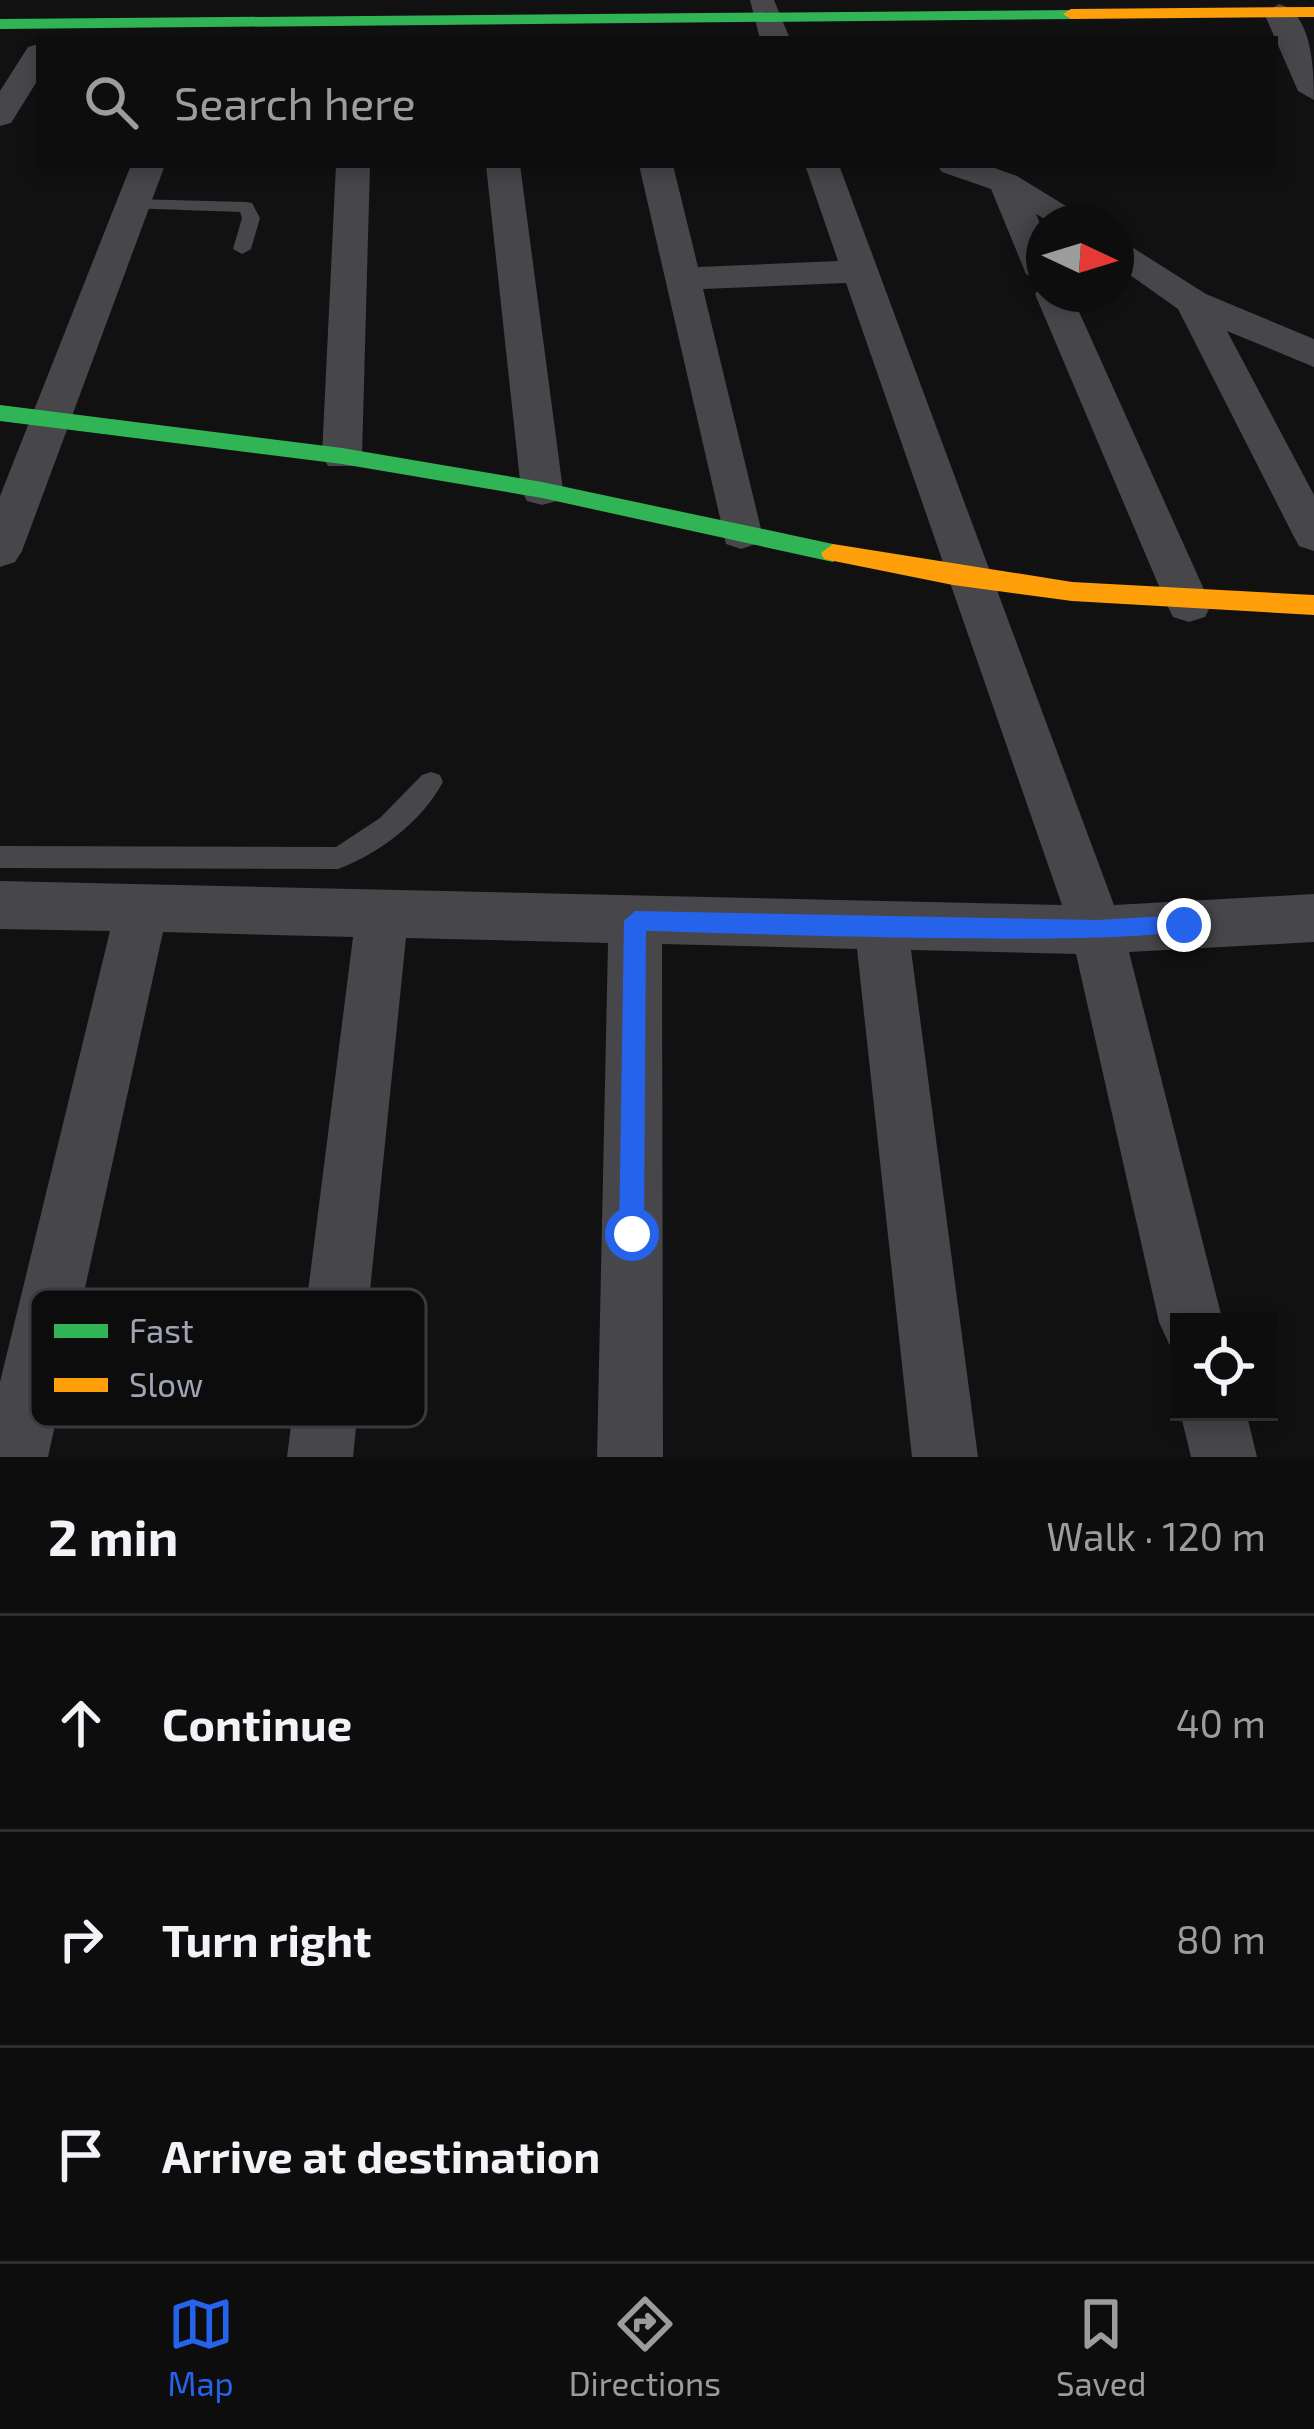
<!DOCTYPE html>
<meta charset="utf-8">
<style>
body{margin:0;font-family:"Exo 2",sans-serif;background:#1b1b1c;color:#f1f3f6}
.controls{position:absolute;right:36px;bottom:36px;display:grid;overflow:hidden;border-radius:0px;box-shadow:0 6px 18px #0003}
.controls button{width:108px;height:108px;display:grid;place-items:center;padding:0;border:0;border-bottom:3px solid #2d2d2e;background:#0d0d0e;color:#f1f3f6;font:60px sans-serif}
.compass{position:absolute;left:1026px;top:204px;width:108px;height:108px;border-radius:50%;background:#0d0d0e;box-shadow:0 6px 18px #0003;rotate:94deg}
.stop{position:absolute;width:36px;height:36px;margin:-27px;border:9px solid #2563eb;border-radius:50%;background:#fff}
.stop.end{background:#2563eb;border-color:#fff;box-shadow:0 3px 12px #0008}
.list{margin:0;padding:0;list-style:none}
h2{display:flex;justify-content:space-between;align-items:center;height:156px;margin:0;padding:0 48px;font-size:51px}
h2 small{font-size:39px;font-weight:400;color:#9a9c9e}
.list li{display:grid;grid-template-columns:78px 1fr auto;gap:36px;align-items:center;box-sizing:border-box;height:216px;padding:0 48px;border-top:3px solid #2d2d2e}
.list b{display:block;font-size:45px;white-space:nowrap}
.list em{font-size:39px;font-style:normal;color:#9a9c9e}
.icon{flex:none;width:66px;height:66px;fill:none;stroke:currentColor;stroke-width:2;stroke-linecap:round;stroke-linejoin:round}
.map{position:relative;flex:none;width:1314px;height:1457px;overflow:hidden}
.search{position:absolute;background:#0d0d0e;box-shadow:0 6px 18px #0003;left:36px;right:36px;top:36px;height:132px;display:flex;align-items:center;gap:30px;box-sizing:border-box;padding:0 42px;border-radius:0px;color:#9a9c9e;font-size:45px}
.sheet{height:804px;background:#0d0d0e}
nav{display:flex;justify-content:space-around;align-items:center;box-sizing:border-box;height:168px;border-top:3px solid #2d2d2e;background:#0d0d0e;font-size:33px;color:#9a9c9e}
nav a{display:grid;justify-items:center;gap:6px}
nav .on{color:#2563eb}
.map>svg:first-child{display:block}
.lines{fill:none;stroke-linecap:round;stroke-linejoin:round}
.lane{fill:#46464b;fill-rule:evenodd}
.street{fill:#46464b;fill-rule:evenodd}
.fast{fill:#30b455;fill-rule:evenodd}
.slow{fill:#ff9f0a;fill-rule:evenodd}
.route{fill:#2563eb}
.key{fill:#0c0c0d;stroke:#393a3f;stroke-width:3}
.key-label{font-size:33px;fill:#a1a4b4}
</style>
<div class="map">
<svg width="1314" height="1457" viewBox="0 0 1314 1457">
<rect width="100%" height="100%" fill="#111112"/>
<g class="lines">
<path class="lane" d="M133,199l113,3 6,1 8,15 -9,31 -9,5 -9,-5 9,-31 -2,-6 -113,-4v-8z
M431,772l9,3 3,7c-21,39 -64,72 -105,87l-338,-1v-22l336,1 44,-29 42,-43z"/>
<path class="street" d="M750,0h24l16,39h-30z
M1279,4c34,9 35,68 35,96l-16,-9 -34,-78z
M39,44v34l-28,45 -11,3v-35l28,-44z
M131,165h34l-143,386 -7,11 -15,5v-71z
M336,165h34l-8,291 -6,10h-28l-6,-10z
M486,165h34l43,325 -6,11 -15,4 -15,-4 -6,-11z
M639,165h34l25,102 140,-6 -33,-96h34l275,740 200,-11v48l-185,10 94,370h-44v27l-10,-5 -10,-22 -83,-368 -165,-4 67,507h-66l-55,-508 -195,-5 1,513h-66l11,-514 -202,-5 -53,519h-66l66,-520 -190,-5 -115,525h-48v-75l110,-451 -110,-2v-48l1062,24 -216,-622 -143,6 59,244 -6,11 -15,5 -15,-5z
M937,165h49l31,11 75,46h-42l-14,-8 8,19v61h27l140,311 -6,12 -16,5 -16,-5 -6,-12 -132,-311 8,-9 -17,-11 -35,-85 -49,-17z
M1116,237l90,57 108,45v28l-87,-36 87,164v56l-15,-5 -6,-11 -115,-226 -62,-44z
M1180,1412h66l11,45h-66z"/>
<path class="fast" d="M1077,10l2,4 -8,5 -1071,10v-10z
M0,405l342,43 200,34 291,62 12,9 -12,9 -291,-64 -200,-34 -342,-43z"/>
<path class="slow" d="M1314,7v10l-243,2 -8,-5 8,-5z
M833,544l239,38 242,13v20l-242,-14 -119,-16 -129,-26 -3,-6z"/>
</g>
<path class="route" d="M635,911l462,9 87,-5 11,10c-17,26 -485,7 -549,6l-2,303 -12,12 -13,-12 5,-313z"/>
<rect x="30" y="1289" width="396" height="138" rx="18" class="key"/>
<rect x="54" y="1324" width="54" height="14" fill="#30b455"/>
<rect x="54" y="1378" width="54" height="14" fill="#ff9f0a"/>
<g class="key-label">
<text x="129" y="1343">Fast</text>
<text x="129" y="1397">Slow</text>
</g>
</svg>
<div class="controls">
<button><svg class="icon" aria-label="locate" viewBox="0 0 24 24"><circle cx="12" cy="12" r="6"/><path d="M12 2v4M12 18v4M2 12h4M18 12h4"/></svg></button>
</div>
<svg class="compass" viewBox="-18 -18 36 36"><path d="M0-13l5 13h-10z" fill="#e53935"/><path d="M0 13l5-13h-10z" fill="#9a9c9e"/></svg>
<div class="stop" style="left:632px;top:1234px"></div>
<div class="stop end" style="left:1184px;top:925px"></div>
<div class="search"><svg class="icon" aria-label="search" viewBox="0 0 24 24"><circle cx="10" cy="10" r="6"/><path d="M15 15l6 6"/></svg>Search here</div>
</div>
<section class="sheet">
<h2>2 min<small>Walk · 120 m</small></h2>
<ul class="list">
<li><svg class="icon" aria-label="ahead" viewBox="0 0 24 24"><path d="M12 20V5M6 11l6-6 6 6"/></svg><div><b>Continue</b></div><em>40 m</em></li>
<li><svg class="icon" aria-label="right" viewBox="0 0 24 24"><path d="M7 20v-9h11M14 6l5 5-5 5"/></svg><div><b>Turn right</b></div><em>80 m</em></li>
<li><svg class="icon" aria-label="arrive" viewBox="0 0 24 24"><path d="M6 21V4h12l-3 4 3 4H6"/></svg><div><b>Arrive at destination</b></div></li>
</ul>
</section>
<nav>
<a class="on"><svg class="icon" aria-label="map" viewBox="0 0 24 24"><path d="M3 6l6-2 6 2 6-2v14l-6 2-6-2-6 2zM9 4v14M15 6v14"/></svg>Map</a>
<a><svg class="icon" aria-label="directions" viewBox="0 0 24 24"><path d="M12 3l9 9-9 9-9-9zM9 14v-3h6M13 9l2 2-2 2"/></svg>Directions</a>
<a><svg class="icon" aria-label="saved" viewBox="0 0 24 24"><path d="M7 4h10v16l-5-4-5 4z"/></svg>Saved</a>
</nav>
